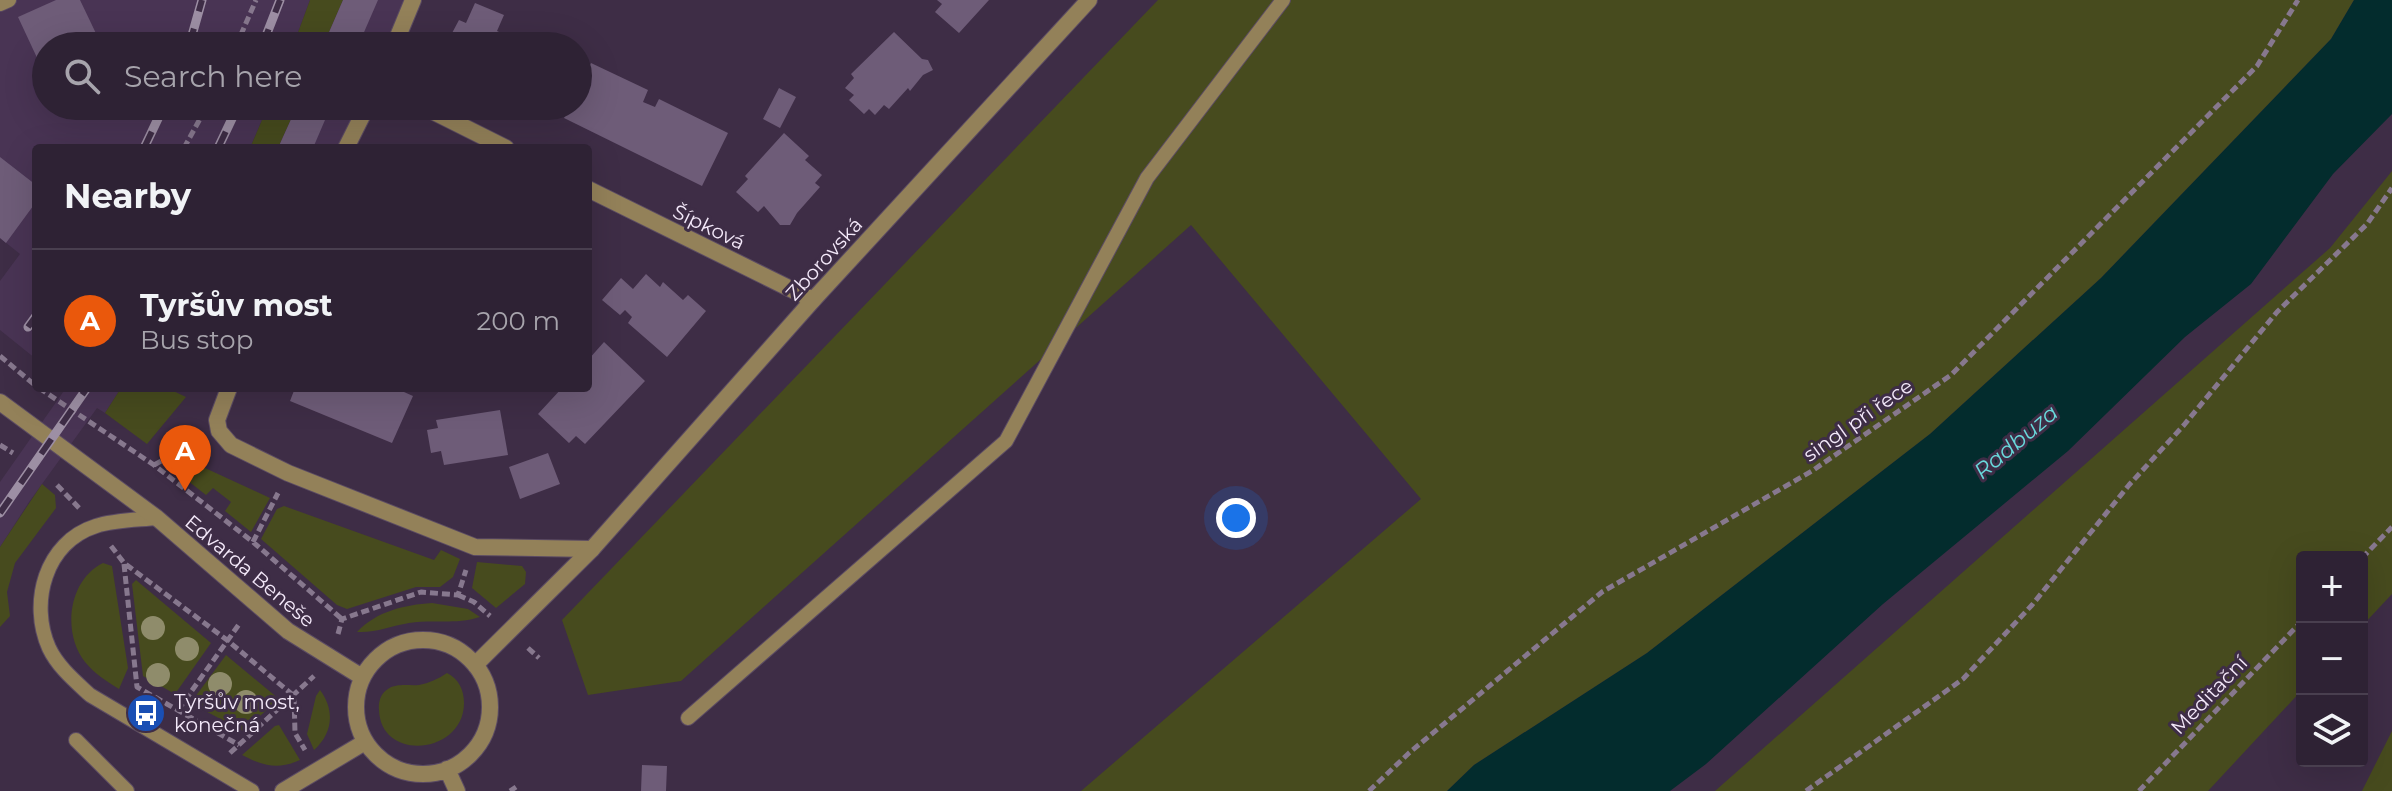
<!DOCTYPE html>
<meta charset="utf-8">
<style>
body{margin:0;font-family:Montserrat,sans-serif;background:#362a3c;color:#f1f3f6}
.controls{position:absolute;right:24px;bottom:24px;display:grid;overflow:hidden;border-radius:8px;box-shadow:0 8px 32px #0002}
.controls button{width:72px;height:72px;display:grid;place-items:center;padding:0;border:0;border-bottom:2px solid #493f4f;background:#2e2234;color:#f1f3f6;font:40px sans-serif}
.you{position:absolute;left:1236px;top:518px;width:28px;height:28px;margin:-20px;border:6px solid #fff;border-radius:50%;background:#1a73e8;box-shadow:0 0 0 12px #1a73e833}
.badge{display:grid;place-items:center;width:52px;height:52px;border-radius:50%;background:#ea580c;color:#fff;font-size:26px;font-weight:700}
.pin{position:absolute;translate:-50% -66px;filter:drop-shadow(0 2px 4px #0008)}
.pin::after{content:'';position:absolute;top:42px;width:28px;height:24px;background:inherit;clip-path:polygon(0 0,100% 0,50% 100%)}
.list{margin:0;padding:0;list-style:none}
h2{display:flex;justify-content:space-between;align-items:center;height:104px;margin:0;padding:0 32px;font-size:34px}
h2 small{font-size:26px;font-weight:400;color:#a7a4ac}
.list li{display:grid;grid-template-columns:52px 1fr auto;gap:24px;align-items:center;box-sizing:border-box;height:144px;padding:0 32px;border-top:2px solid #493f4f}
.list b{display:block;font-size:30px;white-space:nowrap}
.list p{margin:0;font-size:26px;white-space:nowrap;color:#a7a4ac}
.list em{font-size:26px;font-style:normal;color:#a7a4ac}
.icon{flex:none;width:44px;height:44px;fill:none;stroke:currentColor;stroke-width:2;stroke-linecap:round;stroke-linejoin:round}
.map{position:relative;flex:none;width:2392px;height:791px;overflow:hidden}
.search{position:absolute;background:#2e2234;box-shadow:0 8px 32px #0002;left:32px;top:32px;width:560px;height:88px;display:flex;align-items:center;gap:20px;box-sizing:border-box;padding:0 28px;border-radius:44px;color:#a7a4ac;font-size:30px}
.panel{position:absolute;background:#2e2234;box-shadow:0 8px 32px #0002;left:32px;top:144px;width:560px;height:248px;border-radius:8px}
.map>svg:first-child{display:block}
.built{fill:#493454}
.green{fill:#474b1e}
.water{fill:#032c2d}
.building{fill:#6e5c78}
.lines{fill:none;stroke-linecap:round;stroke-linejoin:round}
.service-casing{stroke:#5b4b63;stroke-width:16}
.minor-casing{stroke:#5b4b63;stroke-width:18}
.tertiary-casing{stroke:#5b4b63;stroke-width:18}
.path{stroke:#87788e;stroke-width:5;stroke-dasharray:8 4;stroke-linecap:butt}
.service{stroke:#938159;stroke-width:14}
.minor{stroke:#938159;stroke-width:16}
.tertiary{stroke:#938159;stroke-width:16}
.rail-casing{stroke:#9d8fa4;stroke-width:9}
.rail{stroke:#3e2d46;stroke-width:6;stroke-dasharray:18;stroke-linecap:butt}
.tree{fill:#8f8c6b}
.labels{text-anchor:middle;dominant-baseline:central;stroke-width:6;stroke-linejoin:round;paint-order:stroke}
.street-label{font-size:20px;fill:#f4e9fa;stroke:#3e2d46}
.poi-label{font-size:20px;fill:#f4e9fa;stroke:#3e2d46;text-anchor:start}
.water-label{font-size:22px;font-style:italic;fill:#68d9db;stroke:#3e2d46}
</style>
<div class="map">
<svg width="2392" height="791" viewBox="0 0 2392 791">
<rect width="100%" height="100%" fill="#3e2d46"/>
<path class="built" d="M0,0h310l-17,46h-247v60h222l-18,42h-214v211l-36,-29v-49l20,-27 -20,-16z
M343,0h70l-19,46h-71z
M297,106h70l-21,42h-68z
M66,388h55l-16,25 -8,-5 -68,94 -29,45v-65z"/>
<path class="green" d="M310,0h33l-20,46h-30z
M1158,0h1196l-23,39 -230,239 -171,156 -283,219 -173,112 -27,26h-366l340,-292 -230,-274 -510,456 -93,14 -26,-75z
M268,106h29l-19,42h-28z
M2392,171v423l-30,32v-69h-60v133l-94,101h-493l615,-543z
M121,388h46l19,9 -39,47 -42,-31z
M182,452l10,10 78,36 -19,34 -26,-21 6,-9 -18,-14 -7,7 -41,-32z
M42,484l13,11 1,13 -41,55 -8,29 3,24 -10,11v-80z
M284,506l150,54 7,-10 19,9 -7,18 -13,10h-24l-69,22 -10,-4 -76,-66 16,-30z
M477,562l45,4 4,6 -1,12 -29,24 -24,-20z
M103,563l9,3 16,102 -9,21c-13,-8 -24,-15 -34,-27 -23,-29 -17,-82 18,-99z
M136,580l75,63 -36,51 -32,-18 -11,-92z
M432,603l36,6 12,8c-25,8 -47,2 -71,6 -18,3 -33,10 -52,9 20,-21 47,-27 75,-29z
M226,655l53,44 -36,32 -45,-24 -4,-6 1,-4z
M447,673c12,6 17,17 17,30 0,51 -83,60 -85,7 -1,-8 2,-17 9,-21 9,-6 21,-3 31,-4 10,-2 19,-6 28,-12z
M320,690c15,20 13,43 -6,60l-7,-16 9,-38z
M279,725l21,35c-22,10 -37,6 -58,-5l33,-29z
M2392,731v60h-30z"/>
<path class="water" d="M2354,0h38v114l-59,60 -82,110 -66,53 -117,114 -185,153 -177,160 -36,27h-223l27,-26 173,-112 283,-219 171,-156 230,-239z"/>
<path class="building" d="M56,0h24l22,46h-56v31l-28,-60z
M343,0h35l-20,46h-35z
M937,0h52l-30,33 -24,-21 7,-8z
M475,3l29,12 -7,16 31,15h-73l3,-7 -7,-4 8,-15 7,3z
M894,32l28,27 6,1 5,10 -10,5 -13,16 -2,-3 -19,21 -5,-4 -9,10 -6,-6 -5,5 -15,-14 5,-5 -9,-7 9,-10 -3,-4z
M591,63l57,27 -5,12 12,5 4,-8 69,34 -26,53 -138,-68 6,-12h8v-30l5,3z
M779,88l17,9 -16,31 -17,-9z
M297,106h34l-18,42h-35z
M784,133l25,23 -4,4 17,15 -7,8 5,4 -23,26 -7,12h-10l-16,-19 -6,6 -22,-20 12,-13 -3,-3z
M0,157l36,28v17l-30,41 -6,-5z
M646,274l14,13 3,-5 20,18 5,-5 18,16 -39,46 -39,-34 4,-6 -7,-7 -5,5 -18,-15 19,-22 12,11z
M604,342l41,39 -60,63 -9,-8 -7,7 -31,-29 24,-26h26v-28z
M295,388h100l18,8 -21,47 -102,-42z
M500,410l8,45 -64,10 -3,-14 -10,2 -4,-23 11,-2 -2,-8z
M548,453l12,31 -40,15 -11,-32z
M642,765l25,1 -1,25h-25z"/>
<g class="lines">
<defs>
<path id="service" d="M0,4l9,-4
M157,518c-19,2 -43,2 -61,8 -51,16 -67,77 -47,122 9,19 26,33 41,47l162,96
M688,718l318,-277 141,-263 136,-178
M76,740l51,51"/>
<path id="minor" d="M394,46l19,-46
M422,106l84,42
M346,148l21,-42
M588,189l225,111
M229,388l-12,32 2,11 12,14 57,28 187,74 117,2
M283,791l82,-49"/>
<path id="tertiary" d="M0,402l157,116 131,113 74,46
M356 707a67 67 0 1 1 134 0a67 67 0 1 1-134 0Z
M475,665l117,-116 221,-249 276,-300
M447,769l10,22"/>
</defs>
<use href="#service" class="service-casing"/>
<use href="#minor" class="minor-casing"/>
<use href="#tertiary" class="tertiary-casing"/>
<path class="path" d="M236,46l20,-46
M184,148l23,-42
M0,356l36,30
M39,388l115,77 99,77 89,77
M0,445l13,8
M154,465l30,-17
M57,485l22,23
M253,542l25,-49
M111,546l13,17 103,77 67,56 1,37 10,17
M2362,558l30,-31
M124,564l13,123 102,58
M458,595l16,7 16,14
M338,634l4,-15 79,-27 37,3 8,-25
M528,648l11,10
M178,710l62,-87
M230,753l84,-77
M510,791l6,-4
M1369,791l40,-38 193,-161 210,-121 139,-96 306,-309 41,-66
M1806,791l157,-112 69,-74 97,-120 55,-60 93,-113 90,-88 25,-36
M2139,791l163,-170"/>
<use href="#service" class="service"/>
<use href="#minor" class="minor"/>
<use href="#tertiary" class="tertiary"/>
<defs>
<path id="rail" d="M189,46l13,-46
M262,46l18,-46
M144,148l20,-42
M218,148l20,-42
M28,327l8,-11
M0,513l87,-125"/>
</defs>
<use href="#rail" class="rail-casing"/>
<use href="#rail" class="rail"/>
</g>
<g class="tree">
<circle cx="153" cy="628" r="12"/>
<circle cx="187" cy="649" r="12"/>
<circle cx="158" cy="675" r="12"/>
<circle cx="220" cy="684" r="12"/>
<circle cx="246" cy="702" r="12"/>
</g>
<defs>
<symbol id="bus-disc" viewBox="-11 -11 22 22"><circle r="9.5" fill="#1a4fb4" stroke="#3e2d46"/><path d="M-5-6H5V4H4V6H2V4H-2V6H-4V4H-5ZM-3.5-4V0h7V-4ZM-3.5 1.2v1.5H-2V1.2ZM2 1.2v1.5H3.5V1.2Z" fill="#fff"/></symbol>
</defs>
<g fill-rule="evenodd">
<use href="#bus-disc" x="124" y="691" width="44" height="44"/>
</g>
<g class="labels">
<g class="street-label">
<text transform="translate(709 227) rotate(26)">Šípková</text>
<text transform="translate(824 259) rotate(-48)">Zborovská</text>
<text transform="translate(1858 420) rotate(-35)">singl při řece</text>
<text transform="translate(250 571) rotate(40)">Edvarda Beneše</text>
<text transform="translate(2209 695) rotate(-46)">Meditační</text>
</g>
<g class="poi-label">
<text x="174" y="702">Tyršův most,<tspan x="174" dy="23">konečná</tspan></text>
</g>
<g class="water-label">
<text transform="translate(2016 442) rotate(-40)">Radbuza</text>
</g>
</g>
</svg>
<div class="controls">
<button>+</button>
<button>−</button>
<button><svg class="icon" aria-label="layers" viewBox="0 0 24 24"><path d="M12 4l9 5-9 5-9-5zM3 14l9 5 9-5"/></svg></button>
</div>
<div class="you"></div>
<div class="pin badge" style="left:185px;top:491px">A</div>
<div class="search"><svg class="icon" aria-label="search" viewBox="0 0 24 24"><circle cx="10" cy="10" r="6"/><path d="M15 15l6 6"/></svg>Search here</div>
<section class="panel">
<h2>Nearby<small></small></h2>
<ul class="list">
<li><span class="badge">A</span><div><b>Tyršův most</b><p>Bus stop</p></div><em>200 m</em></li>
</ul>
</section>
</div>
